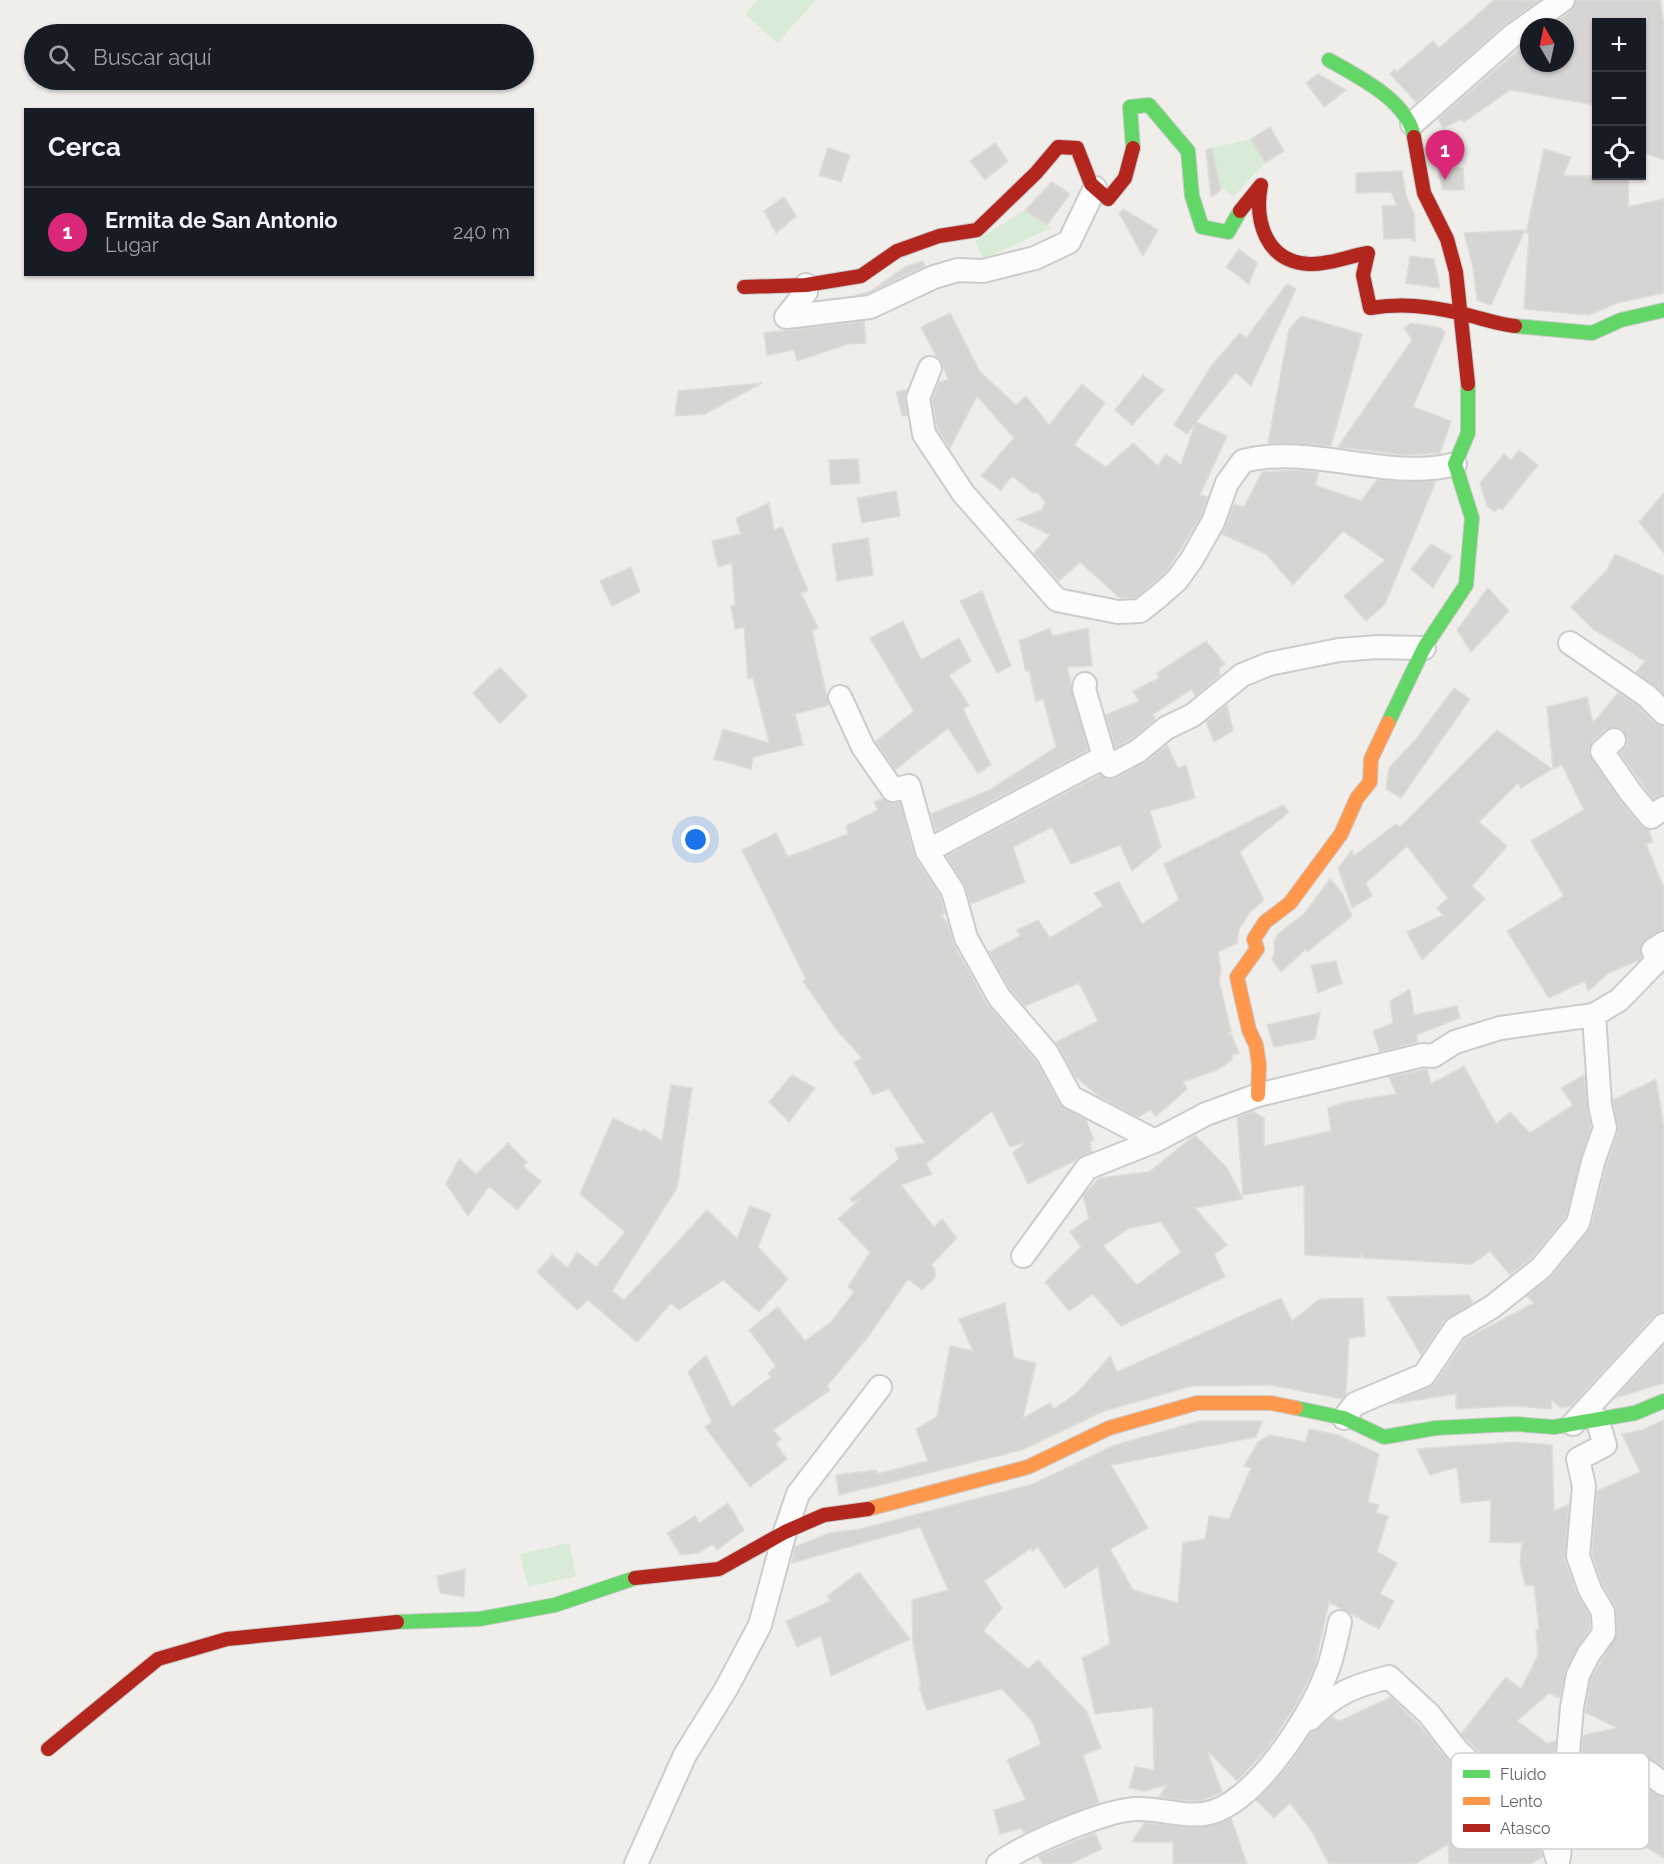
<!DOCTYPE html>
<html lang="es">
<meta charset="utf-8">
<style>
body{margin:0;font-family:Raleway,sans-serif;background:#242831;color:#f1f3f6}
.controls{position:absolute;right:18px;top:18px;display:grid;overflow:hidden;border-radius:0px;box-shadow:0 2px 4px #0004}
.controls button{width:54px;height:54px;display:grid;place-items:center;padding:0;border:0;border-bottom:2px solid #363941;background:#171b24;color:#f1f3f6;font:30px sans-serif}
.compass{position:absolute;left:1520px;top:18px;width:54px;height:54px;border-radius:50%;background:#171b24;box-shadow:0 2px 4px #0004;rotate:351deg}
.you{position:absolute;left:696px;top:840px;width:21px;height:21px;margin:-15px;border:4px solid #fff;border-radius:50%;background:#1a73e8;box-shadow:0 0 0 9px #1a73e833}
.badge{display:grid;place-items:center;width:39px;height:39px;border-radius:50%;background:#db2777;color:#fff;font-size:20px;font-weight:700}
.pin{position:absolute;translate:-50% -50px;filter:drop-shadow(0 2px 3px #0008)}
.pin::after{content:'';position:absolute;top:32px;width:21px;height:18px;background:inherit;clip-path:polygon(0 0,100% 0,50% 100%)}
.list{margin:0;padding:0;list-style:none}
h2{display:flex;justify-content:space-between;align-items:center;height:78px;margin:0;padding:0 24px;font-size:26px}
h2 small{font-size:20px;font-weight:400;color:#9ea1a6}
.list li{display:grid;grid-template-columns:39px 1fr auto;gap:18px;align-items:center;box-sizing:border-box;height:90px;padding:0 24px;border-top:2px solid #363941}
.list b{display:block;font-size:22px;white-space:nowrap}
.list p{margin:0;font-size:20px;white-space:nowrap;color:#9ea1a6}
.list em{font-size:20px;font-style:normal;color:#9ea1a6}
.icon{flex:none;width:33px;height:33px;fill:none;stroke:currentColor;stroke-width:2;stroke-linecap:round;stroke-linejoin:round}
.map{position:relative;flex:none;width:1664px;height:1864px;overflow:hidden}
.search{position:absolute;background:#171b24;box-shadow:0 2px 4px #0004;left:24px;top:24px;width:510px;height:66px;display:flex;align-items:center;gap:15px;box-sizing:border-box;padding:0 21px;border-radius:33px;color:#9ea1a6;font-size:22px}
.panel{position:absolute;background:#171b24;box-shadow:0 2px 4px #0004;left:24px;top:108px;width:510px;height:168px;border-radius:0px}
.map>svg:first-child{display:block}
.green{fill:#d8ebd6}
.building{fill:#d6d5d3;stroke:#deddd9;stroke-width:1.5;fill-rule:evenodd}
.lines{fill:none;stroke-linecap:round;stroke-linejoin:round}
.street-casing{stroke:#cbcccc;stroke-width:26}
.fast-casing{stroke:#cacacb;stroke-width:16}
.slow-casing{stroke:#cacacb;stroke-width:16}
.jam-casing{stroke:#cacacb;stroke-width:16}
.street{stroke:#fdfcfc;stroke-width:22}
.fast{stroke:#63d668;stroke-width:14}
.slow{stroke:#ff974d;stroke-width:14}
.jam{stroke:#b3261e;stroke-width:14}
.key{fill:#fff;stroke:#cfd0d2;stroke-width:1.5}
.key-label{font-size:16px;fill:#5f6368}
</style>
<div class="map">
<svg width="1664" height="1864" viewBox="0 0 1664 1864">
<rect width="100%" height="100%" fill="#efeeea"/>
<path class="green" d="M758,0h58l-39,43 -32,-29z
M1251,139l14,24 -32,34 -13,-12 -8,-37z
M1025,210l26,18 -68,31 -8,-18z
M569,1543l7,33 -48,11 -8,-33z"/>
<path class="building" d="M1494,0h46l-37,26 -87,76 -26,-28 4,-5 3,3 36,-31 6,7z
M1576,0h84l4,25v135l-23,-8v-130h-45v83l-86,-15 -46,32 -2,-3 -19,9 -5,-9 91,-78v22h36v-36h-17l23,-16z
M1318,74l28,16 -22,17 -18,-24z
M1270,127l14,24 -19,12 -14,-24z
M995,143l13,18 -23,19 -15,-19z
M828,148l22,7 -9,27 -22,-7z
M1212,148l9,42 -10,7 -5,-47z
M1544,149l27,8 -8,19h66l-1,31 36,-8v94l-47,10 -28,12 -65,-6 5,-75 -3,-1z
M1463,168l1,22h-21l-5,-21z
M1402,171l4,25 8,17 1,28h-2l-2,-3 -27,1 -2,-33 15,-1 -6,-13 -35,1v-20z
M1052,182l18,12 -23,31 -22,-15z
M784,197l12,19 -20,17 -12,-22z
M1123,209l35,21 -15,26 -24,-43z
M1525,230l-34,75 -14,-5 -4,-33 -9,-34z
M1239,249l18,14 -8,21 -23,-17z
M1410,256l24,3 6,29 -34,-5z
M923,261l2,5 -59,28 -10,1 15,-4 34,-24z
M1287,284l9,5 -45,97 -15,-14 -40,50 31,14 -27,59 8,2 -7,19 -34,55 -32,27h-15l-40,-36 -21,19 -25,-28 16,-18 -33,-16 25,-9 3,-8 -7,-10 -5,1 -21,-17 -11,14 -20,-14 33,-38 -37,-42 -27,52 -13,-19 -5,-29 7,-18 9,-2 -7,-20 -5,-4 -15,-29 29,-14 30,59 36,33 10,-9 23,29 33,-41 23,19 -31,42 32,22 27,-24 25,23 8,-12 15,11 14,-41 -8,10 -13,-9 38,-60 28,-32 6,5z
M1301,316l61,18 -31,112 -63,-3 21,-114z
M864,321l2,22 -18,1 -51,17 -3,-11 -27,5 -3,-22z
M1411,323l30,5 4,5 -32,74 38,14 -11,32 -36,2 -66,-8 74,-107 -8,-12z
M1143,375l21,15 -32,35 -17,-15z
M762,383l-57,31 -30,2 3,-25z
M907,390l-2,10 2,15 -5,1 -6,-24z
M1519,450l19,15 -36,45 -3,-3 -4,5 -8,-6 -7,-23 24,-29 7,6z
M858,459l2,24 -29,2 -2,-25z
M1295,470l24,2 -4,13 46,16 16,-21 59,1 -51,123 -19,17 -22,-25 41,-36 -42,-29 -50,54 -27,-31 -44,-20 12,-30 10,3 18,-35z
M896,491l4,25 -38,7 -5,-25z
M1664,493v60l-25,-31z
M769,503l5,27 8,-3 26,64 -7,2 17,35 -6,3 17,74 -34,9 8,31 -50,12 -2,12 -37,-10 9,-30 46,14 -16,-65 -5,1 -4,-52 -9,2 -4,-23 4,-1 -3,-42 -14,4 -6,-26 29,-7 -5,-16z
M868,538l5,37 -36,6 -5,-37z
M1431,544l21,12 -19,32 -22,-19z
M1615,554l49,22v118l-28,-22 9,-11 -52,-32 -22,-22 36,-37z
M631,567l9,25 -28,14 -12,-25z
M1488,588l21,23 -38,41 -14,-22z
M982,591l29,75 -14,7 -37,-72z
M903,621l18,39 38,-22 12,23 -22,14 20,30 -6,4 28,56 -13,8 -30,-45 -53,42 -19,-29 38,-30 -44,-73z
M1050,628l2,8 36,-8 4,38 -25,1 21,83 -152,81 -5,-17 59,-24 66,-43 -13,-49 -7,4 -7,-32 -3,2 -7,-31z
M1206,641l19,23 -6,4 1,7 -25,21 -3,-7 -39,25 2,6 -25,20 -15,8 -9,-33 33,-14 -6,-10 26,-13 -2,-5z
M500,667l27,29 -27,28 -27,-31z
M1454,688l16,11 -69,99 -15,-9 3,-21 27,-29z
M1618,693l20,13 17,17 9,3v69l-11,4 -33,-46 7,-8v-7l-8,-11 -14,3 -12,11 -4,12 32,49 20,24 8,4 4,12 -7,2 18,44v42l-22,13v14l-3,3 -30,13 -21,18 -3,-10 -36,17 -42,-67 57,-35 -33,-55 53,-31 -22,-45 -9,4 -6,-62 40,-10 6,26z
M1227,705l6,26 -19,11 -8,-20z
M1497,730l55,39 -31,19 -3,-5 -39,39 28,24 -35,40 13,13 -63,61 -15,-28 36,-17 -6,-7 11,-10 -41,-52 -41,37 6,13 -20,12 -14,-40 14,-18 2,6 42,-32 4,3z
M1167,745l11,23 8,-3 9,33 -45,13 11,36 -29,24 -12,-26 -49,19 -19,-37 -39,20 12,35 -54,22 -7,-20 -18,-28 154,-81 9,4 7,-1 28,-15z
M883,798l6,5 11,-1 15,55 26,40 4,17 -4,2 7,7 6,22 33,59 49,57 24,43 26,16 8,20 -4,2 2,10 -64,32 -15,-31 12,-11 -15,5 -18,-36 -66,53 6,10 -31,11 33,42 8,-8 15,19 -26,27 4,4v9l-13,12 -14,-11 -40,58 -41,49 3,4 -57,40 8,9 -5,5 11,15 -37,28 -45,-60 7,-5 -24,-50 18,-17 26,52 39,-30 -3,-4 8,-7 -27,-36 29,-23 27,34 26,-19 23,-30 -6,-5 22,-35 -32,-33 22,-20 -8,3 -2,-3 49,-40 -4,-11 30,-5 -36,-54 -16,6 -19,-33 8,-4 -26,-29 -33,-48 3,-2 -64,-129 34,-17 12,24 60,-23 -2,-8 32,-16 -4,-8z
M1283,805l6,7 -49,40 24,48 -14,12 -11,17 -2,14 -19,9 3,18 -2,11 12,50 -4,4 4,-1 8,19 -7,2v5l-15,10 -34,12 4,7 -31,27 -6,-6 -12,7 -41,-22 -22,-19 -19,-34 42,-21 -19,-38 -54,23 -15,-17 -21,-37 31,-16 -3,-6 21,-10 12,18 53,-32 -9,-13 25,-11 23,42 37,-24 -15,-36z
M1330,879l12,14 10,23 -45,36 -1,-3 -25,23 -9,-13 3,-8 -1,-9 4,-8 26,-20z
M1336,961l6,22 -24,10 -7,-28z
M1410,989l4,26 43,-9 3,12 -44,17 2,7 -38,10 -7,-21 20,-8 -3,-22z
M1320,1013l-5,26 -41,8 -7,-22z
M1464,1066l32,58 14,-12 20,21 43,-28 -12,-17 23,-13 7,52 -25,90 -35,41 -21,17 -20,-24 -18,13 -108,-6 -3,-6v6l-56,-3 -1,-70 -61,10 -6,-78 15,-6 12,7v28l67,-15 -3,-23 18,-6 50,-8 -7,-17 38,-8 4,15z
M792,1075l23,13 -26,34 -20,-20z
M1656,1079l8,50v183l-10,4 -83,90 -10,2 -10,-8 1,9 -38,-3 -58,3v-15l-65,10 44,-21 30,-44 69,-36 -7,-7 24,-19 40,-50 15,-61 12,-34 -5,-32z
M671,1085l21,3 -15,100 -65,103 12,9 83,-90 30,29 13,-33 21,8 -13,33 30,32 -29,33 -36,-32 -44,30 -8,-7 -34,39 -49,-42 -11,10 -40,-38 15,-17 16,13 9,-16 19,15 29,-35 -45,-38 33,-76 29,14 1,-3 19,12z
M1195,1135l32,33 16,31 -48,9 32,37 -13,9 11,23 -104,49 -28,-32 -24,17 -24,-29 36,-35 -11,-15 19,-14 -6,-22 16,-18 50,-6zM1161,1222l20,30 -44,33 -34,-39 26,-18z
M508,1143l19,19 -4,4 18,15 -24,29 -28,-24 -21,30 -22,-32 13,-25 17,15z
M1469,1295l4,8 -29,18 -23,34 -34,-58z
M1281,1298l11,23 28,-22 43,-1 2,38 -16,2 -3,56 -4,5 -71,-14 -79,1 -88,25 -82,39 -183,45 -3,-20 40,-5 1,4 51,-13 -12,-32 21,-12 13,-71 23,5 -14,-32 46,-16 9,55 22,5 -13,55 27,-15 4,6 24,-17 32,-36 7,16z
M1664,1345v38l-49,15z
M1664,1420v347l-17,-9 -12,5 -2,7 5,12 26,15v61l-46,-27v5l-42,-14 7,-87 34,-7 -32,-16 6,-33 26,-47 -2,-26 -13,-22 -10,-30 5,-63 43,-19 -18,-38 20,-4z
M1200,1421h62l-6,16 -145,28 37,63 -38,21 23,41 45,13 5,-60 22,-4 4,-23 20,3 22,-51 -7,-2 14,-24 12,-7 36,7 3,-13 29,6 41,19 -11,48 11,3 -3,8 12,3 -11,36 20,11 -17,31 14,7 -15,28 -50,-27 -15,67 -19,37 -28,43 -30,32 -30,-31 15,42 -21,9 -20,-1 -22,-3 8,-12 -23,6 -15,-3 6,-21 19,3 -1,-63 -58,7 -13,-56 28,-14 -12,-78 -33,22 -27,-41 -6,4 -1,-3 -47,33 18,27 -19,23 45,38 10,-9 49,52 14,36 -18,7 16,48 -75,30 -3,-5 -21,6 -6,-24 32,-10 -19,-40 34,-16 -9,-23 -30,-32 -75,21 -8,-23h2l-8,-44 -1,-43 36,-10 -28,-63 -128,36 3,-16 34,-14 31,-4 173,-45 82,-39z
M1515,1442l37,3 2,66 15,-7 -4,56 12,34 13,22v13l-24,40 -6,29 -11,-5 -32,28 30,22 9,-2 -7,72 -11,-4 -77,-75 45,-57 15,12 17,-34 -2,-25h3l-5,-45 -9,1 -5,-24 2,-19 -32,-1 1,-42 -30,3 -4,-36 -27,8 -13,-26z
M728,1503l16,27 -27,20 -4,-6 -15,9 -17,2 -14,-22 28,-17 4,7z
M465,1569l-1,28 -24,-4 -3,-17z
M859,1572l51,67 -79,37 -10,-40 -24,11 -11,-26 45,-20 -4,-5z
M1391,1697l32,32 25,31 92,88 3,9 -13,7h-81l-1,-20 -33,20h-86l-18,-34 -21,-27 -16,15 -18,-18 32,-34 23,-34 21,-15 8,4z
M1231,1818l16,46h-74v-22h-41l12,-19 53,5z
M1095,1833l7,16 -32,15h-27l-5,-8z"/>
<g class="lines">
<defs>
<path id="street" d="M1412,124l100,-88 51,-36
M806,285v7l-20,25 84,-10 64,-30 24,-7 25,1 52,-13 34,-16 26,-54
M930,368l-12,30 6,36 39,59 94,107 61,12 22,-1 19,-15 18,-16 15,-21 21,-37 14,-39 16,-22c67,-18 147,21 212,3
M1570,643l77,53 17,17
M1085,684l-1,5 20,68 6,9 28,-15 28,-23 27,-13 49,-40 27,-11 70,-14 39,-3 46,1
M840,697l23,50 30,43 16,-4 18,65 26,40 13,47 33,59 48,56 24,44 84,44
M1614,740l-12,11 29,42 20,24 13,-9
M927,851l177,-94
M1023,1256l64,-88 68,-27 51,-27 52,-19 165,-40 10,1 22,-14 45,-14 94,-13 25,-15 39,-40 -5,-10 11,-7
M1344,1418l11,-14 69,-29 31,-46 37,-22 49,-39 37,-45 15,-61 12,-34 -5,-23 -6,-90
M1573,1424l91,-99
M1310,1719c25,-26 44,-33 79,-42l40,37 28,36 95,91 6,20
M1646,1771l18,13
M1559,1857l13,-150 6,-32 10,-20 16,-22 -1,-21 -13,-22 -12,-34 6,-70 -6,-27 27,-14 -8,-26
M636,1864l49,-109 41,-66 34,-64 25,-93 13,-38 82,-107
M998,1864c25,-19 107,-54 138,-55 23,-1 46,8 68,5 49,-7 106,-97 122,-140 7,-16 10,-35 14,-52"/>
<path id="fast" d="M1329,60c30,17 79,41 85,77
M1133,148l-3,-41 19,-2 39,46 4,45 10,31 26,5 12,-21
M1515,326l77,7 29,-13 43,-10
M1388,723l36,-75 42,-63 6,-67 -17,-54 13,-31v-49
M1296,1408l48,10 40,19 52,-9 79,-4 39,3 81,-14 29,-12
M397,1622l82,-3 76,-14 80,-27"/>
<path id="slow" d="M1258,1095l1,-30 -3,-20 -7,-15 -12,-53 20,-28 -3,-10 11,-17 25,-19 51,-69 16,-36 13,-16 1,-23 17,-36
M868,1509l160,-42 81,-39 88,-25h74l25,5"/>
<path id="jam" d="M1414,137l10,56 23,46 9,33 12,112
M1240,211l21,-26c-7,36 5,77 48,79 19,1 40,-8 59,-11l-5,22 7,33c32,-5 58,-2 89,5 20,4 36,11 56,13
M744,287l62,-2 55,-9 36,-25 42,-15 38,-6 59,-57 22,-26 19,1 14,36 17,15 17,-21 8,-30
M635,1578l84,-9 66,-37 39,-17 44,-6
M48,1749l110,-90 69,-20 170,-17"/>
</defs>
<use href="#street" class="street-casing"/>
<use href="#fast" class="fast-casing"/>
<use href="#slow" class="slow-casing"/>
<use href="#jam" class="jam-casing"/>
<use href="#street" class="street"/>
<use href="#fast" class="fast"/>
<use href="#slow" class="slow"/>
<use href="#jam" class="jam"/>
</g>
<rect x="1451" y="1753" width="198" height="96" rx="9" class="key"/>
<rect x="1463" y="1770" width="27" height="8" fill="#63d668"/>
<rect x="1463" y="1797" width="27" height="8" fill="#ff974d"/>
<rect x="1463" y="1824" width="27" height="8" fill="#b3261e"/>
<g class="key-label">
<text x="1500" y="1780">Fluido</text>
<text x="1500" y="1807">Lento</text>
<text x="1500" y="1834">Atasco</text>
</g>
</svg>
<div class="controls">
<button>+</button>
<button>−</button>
<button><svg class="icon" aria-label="locate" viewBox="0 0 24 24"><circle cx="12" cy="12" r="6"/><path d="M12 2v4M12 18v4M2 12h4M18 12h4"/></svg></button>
</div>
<svg class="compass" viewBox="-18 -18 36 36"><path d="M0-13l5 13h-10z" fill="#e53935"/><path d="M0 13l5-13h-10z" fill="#9ea1a6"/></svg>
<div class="you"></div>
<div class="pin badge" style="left:1445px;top:180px">1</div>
<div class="search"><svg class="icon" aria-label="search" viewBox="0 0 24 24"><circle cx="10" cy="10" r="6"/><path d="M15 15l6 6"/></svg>Buscar aquí</div>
<section class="panel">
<h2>Cerca<small></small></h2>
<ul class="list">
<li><span class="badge">1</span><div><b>Ermita de San Antonio</b><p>Lugar</p></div><em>240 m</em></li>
</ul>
</section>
</div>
